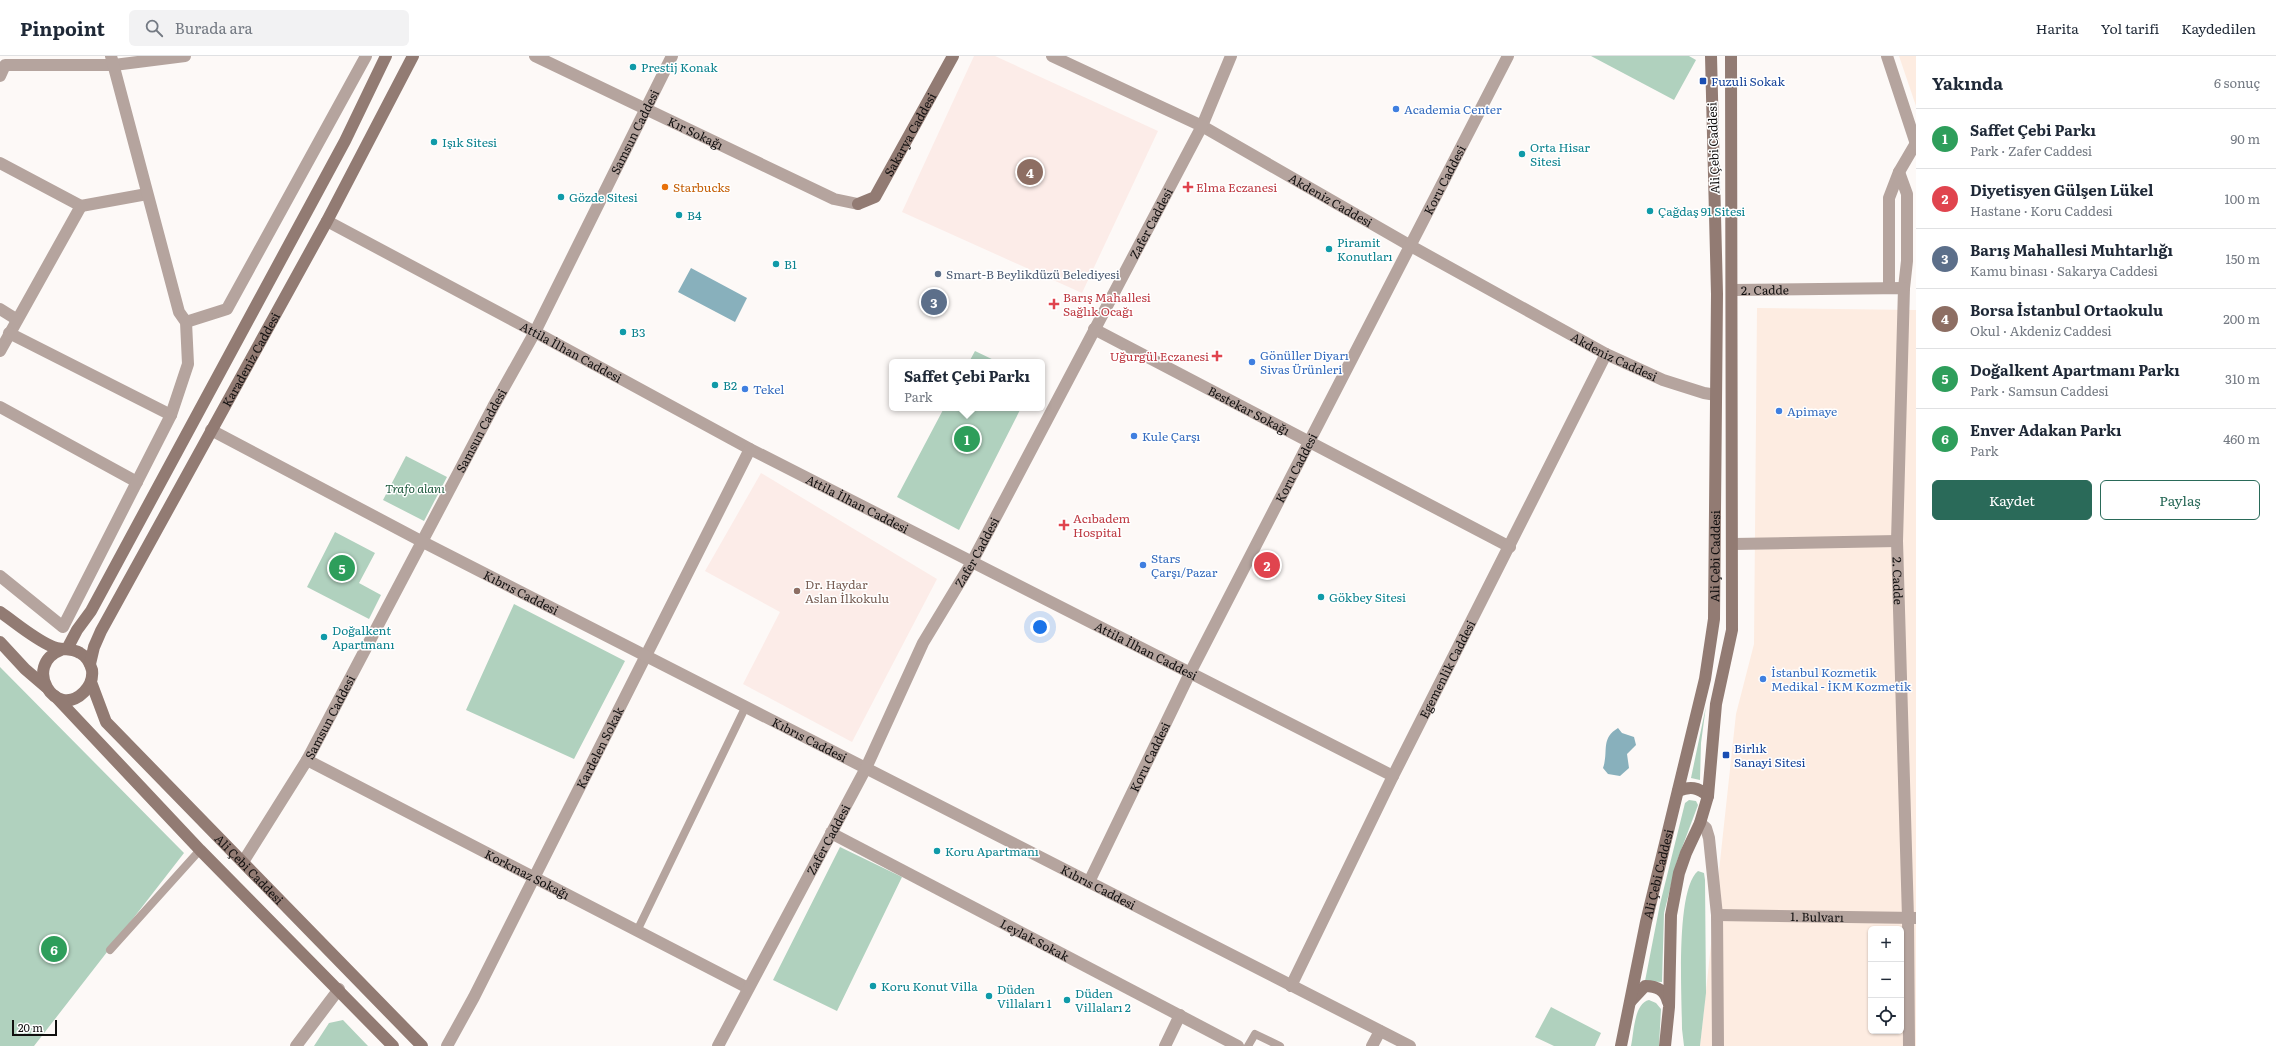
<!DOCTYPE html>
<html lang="tr">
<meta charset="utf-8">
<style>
body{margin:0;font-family:Literata,serif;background:#f2f2f3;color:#1f2937}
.controls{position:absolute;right:12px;bottom:12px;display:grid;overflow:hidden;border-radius:6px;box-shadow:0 1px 3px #0004}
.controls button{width:36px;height:36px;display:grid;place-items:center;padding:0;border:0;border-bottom:1px solid #e0e1e3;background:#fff;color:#1f2937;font:20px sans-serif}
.scale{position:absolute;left:12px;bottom:10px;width:45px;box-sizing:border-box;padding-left:4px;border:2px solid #110f0f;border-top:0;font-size:11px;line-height:14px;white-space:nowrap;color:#110f0f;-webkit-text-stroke:3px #fff;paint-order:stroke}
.you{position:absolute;left:1040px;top:571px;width:14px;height:14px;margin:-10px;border:3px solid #fff;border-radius:50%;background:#1a73e8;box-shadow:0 0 0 6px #1a73e833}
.badge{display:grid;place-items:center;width:26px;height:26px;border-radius:50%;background:#2a6a59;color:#fff;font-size:13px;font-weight:700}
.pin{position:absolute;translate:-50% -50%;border:2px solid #fff;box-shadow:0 1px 4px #0006}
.popup{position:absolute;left:889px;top:303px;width:156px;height:52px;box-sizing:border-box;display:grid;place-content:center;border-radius:6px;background:#fff;filter:drop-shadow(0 1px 3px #0005);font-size:13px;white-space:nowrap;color:#747a83}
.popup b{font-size:15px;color:#1f2937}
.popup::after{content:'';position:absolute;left:50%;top:100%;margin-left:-8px;border:8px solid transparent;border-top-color:#fff}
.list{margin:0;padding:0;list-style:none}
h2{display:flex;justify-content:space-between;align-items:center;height:52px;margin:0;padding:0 16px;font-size:17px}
h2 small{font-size:13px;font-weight:400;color:#747a83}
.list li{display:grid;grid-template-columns:26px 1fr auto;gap:12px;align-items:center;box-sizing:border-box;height:60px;padding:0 16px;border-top:1px solid #e0e1e3}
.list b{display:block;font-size:15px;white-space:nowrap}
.list p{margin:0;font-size:13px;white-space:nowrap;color:#747a83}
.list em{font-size:13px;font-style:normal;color:#747a83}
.actions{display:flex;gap:8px;padding:12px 16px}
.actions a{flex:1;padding:9px 0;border:1px solid #2a6a59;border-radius:6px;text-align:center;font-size:14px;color:#2a6a59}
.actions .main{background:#2a6a59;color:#fff}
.icon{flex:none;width:22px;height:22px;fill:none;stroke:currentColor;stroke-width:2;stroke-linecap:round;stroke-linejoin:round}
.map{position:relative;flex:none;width:1916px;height:990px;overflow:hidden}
header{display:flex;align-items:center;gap:24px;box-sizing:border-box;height:56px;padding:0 20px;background:#fff;border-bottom:1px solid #e0e1e3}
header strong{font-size:19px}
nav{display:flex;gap:22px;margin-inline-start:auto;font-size:14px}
.search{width:280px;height:36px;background:#f2f2f3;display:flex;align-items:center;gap:10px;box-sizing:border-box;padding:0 14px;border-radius:6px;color:#747a83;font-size:15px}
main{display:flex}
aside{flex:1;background:#fff}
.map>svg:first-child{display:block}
.industrial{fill:#fdece1;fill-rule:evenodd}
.education{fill:#fcece8}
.green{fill:#b0d1be}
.water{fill:#88b0bc}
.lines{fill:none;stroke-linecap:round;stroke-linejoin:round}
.service{stroke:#b5a49e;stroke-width:8}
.minor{stroke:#b5a49e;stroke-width:12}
.tertiary{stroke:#b5a49e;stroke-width:12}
.secondary{stroke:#927b73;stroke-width:12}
.culture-dot{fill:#0f9aa8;stroke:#fff;stroke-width:1.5}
.transit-dot{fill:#1a4fb4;stroke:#fff;stroke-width:1.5}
.shop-dot{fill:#3f7fe0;stroke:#fff;stroke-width:1.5}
.food-dot{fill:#e8710a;stroke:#fff;stroke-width:1.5}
.health-dot{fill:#e0444e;stroke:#fff;stroke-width:1.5}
.service-dot{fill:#5c6f8a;stroke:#fff;stroke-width:1.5}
.education-dot{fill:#8d6e63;stroke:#fff;stroke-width:1.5}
.labels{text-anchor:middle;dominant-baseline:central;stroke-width:3;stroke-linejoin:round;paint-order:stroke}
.culture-label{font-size:12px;fill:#0d838f;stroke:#fff;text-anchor:start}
.transit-label{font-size:12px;fill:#164399;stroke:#fff;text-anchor:start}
.shop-label{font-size:12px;fill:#366cbe;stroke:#fff;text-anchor:start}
.street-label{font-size:12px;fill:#110f0f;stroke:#fff}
.food-label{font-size:12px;fill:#c56008;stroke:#fff;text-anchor:start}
.health-label{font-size:12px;fill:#be3a42;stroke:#fff;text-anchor:start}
.service-label{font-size:12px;fill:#4e5e75;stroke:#fff;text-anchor:start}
.park-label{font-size:12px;font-style:italic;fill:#225d41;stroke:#fff}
.education-label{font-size:12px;fill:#785e54;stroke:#fff;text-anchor:start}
</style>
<header>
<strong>Pinpoint</strong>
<div class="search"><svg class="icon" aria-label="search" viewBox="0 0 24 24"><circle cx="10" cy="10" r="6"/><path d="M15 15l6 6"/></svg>Burada ara</div>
<nav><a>Harita</a><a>Yol tarifi</a><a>Kaydedilen</a></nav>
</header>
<main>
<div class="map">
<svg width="1916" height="990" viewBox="0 0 1916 990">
<rect width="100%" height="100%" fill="#fdf9f7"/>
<path class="industrial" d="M1899,0h17v50z
M1757,252l159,2v736h-216l36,-332 18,-70zM1871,873h30v102h-30z"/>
<path class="education" d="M974,0h21l163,75 -76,162 -180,-81z
M761,417l176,106 -85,163 -109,-58 37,-72 -75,-41z"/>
<path class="green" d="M1591,0h98l7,4 -22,40z
M975,295l23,11h-29z
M944,352h77l-62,122 -62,-33z
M406,400l41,21 -23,44 -41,-21z
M335,476l40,21 -16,30 22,12 -12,24 -62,-32z
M514,548l111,57 -51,98 -108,-49z
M0,611l184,186 -150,193h-34z
M1706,650l-5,37 -1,37 -9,-2z
M1689,744l7,1 2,4 -21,56 -13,52 -2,69 -17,-1 15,-77 25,-101z
M840,791l62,30 -65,134 -64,-31z
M1698,815l6,2 1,7 1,113 -6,53h-16l-2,-17c0,-30 -7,-139 16,-158z
M1649,944l7,3 5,6 -2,37h-28c3,-13 3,-43 18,-46z
M1551,951l50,26 -6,13h-41l-19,-9z
M343,964l25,26h-54l15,-23z"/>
<path class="water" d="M691,212l56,30 -12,24 -57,-30z
M1618,672l4,5 12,4 2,8 -9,9 2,14 -9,8 -12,-2 -5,-6c6,-17 -3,-29 15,-40z"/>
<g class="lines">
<path class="service" d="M637,875l109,-225
M110,894l90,-100
M1248,990l7,-12 25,12"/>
<g class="minor">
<path id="s1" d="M535,0l299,143 24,5"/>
<path id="s2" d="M1052,0l150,70 207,119 197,109 57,26 41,13 12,2"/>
<path d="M0,20l5,-11h109l71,-9"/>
<path d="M1202,70l29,-70"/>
<path d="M0,107l81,43 -81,145"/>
<path d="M1899,116l8,22v67l-3,27"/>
<path d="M81,150l66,-12"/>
<path id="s3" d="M327,165l208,111 215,117 643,327"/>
<path d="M1889,231v-89l10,-26 17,-29"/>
<path id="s4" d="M1732,234l172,-2 -7,253 11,377 1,128"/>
<path d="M0,253l16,10"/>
<path d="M186,266l41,-13 139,-253"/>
<path id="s5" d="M1094,273l416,218"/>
<path d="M9,277l162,82"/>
<path d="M0,351l137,75"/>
<path d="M1733,488l164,-3"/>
<path d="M0,520l63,51 108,-212 17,-51 -2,-42 -7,-10 -68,-256"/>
<path id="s6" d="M307,704l441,228"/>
<path d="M1700,767l6,5 3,10 8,77 1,131"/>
<path id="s7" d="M831,777l407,213"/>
<path id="s8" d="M243,806l64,-102 186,-353 42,-75 137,-276"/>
<path id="s9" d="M1089,826l101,-209 318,-617"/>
<path id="s10" d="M1291,930l102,-210 213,-422"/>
<path d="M296,990l43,-57"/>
<path id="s11" d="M447,990l27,-49 276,-548"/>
<path d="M1165,990l15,-31"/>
<path d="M1372,990l8,-15"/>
</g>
<g class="tertiary">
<path d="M1887,0l29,88"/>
<path id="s12" d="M211,374l210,111 989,505"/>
<path id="s13" d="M1717,859l199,3"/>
<path id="s14" d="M718,990l148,-278 57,-125 49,-81 230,-436"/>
</g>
<g class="secondary">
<path id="s15" d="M858,148l17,-7 78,-141"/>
<path d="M0,556c16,11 33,26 51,34 9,5 19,1 29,7 6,3 10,10 12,17 1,8 -2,16 -8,22 -29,29 -62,-27 -23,-42"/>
<path d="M0,586l25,27 21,18"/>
<path d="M67,593l10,-19 14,-19 254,-470 41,-85"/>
<path id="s16" d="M90,608l4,-17 7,-16 226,-410 86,-165"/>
<path id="s17" d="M91,626l15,40 316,324"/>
<path d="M55,640l145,154 193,196"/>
<path d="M1678,735c12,-5 20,-4 30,5"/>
<path d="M1631,945l14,-15c12,0 20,4 23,16"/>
<path id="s18" d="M1621,990l25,-124 59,-243 9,-60 3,-325 -6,-238"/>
<path d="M1665,990l4,-39 2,-92 8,-42 7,-20 14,-30 8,-27 8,-92 16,-74 -1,-574"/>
</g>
</g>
<g class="culture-dot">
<circle cx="633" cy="11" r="4"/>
<circle cx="434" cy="86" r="4"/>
<circle cx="1522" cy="98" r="4"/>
<circle cx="561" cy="141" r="4"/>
<circle cx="1650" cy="155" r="4"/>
<circle cx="679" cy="159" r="4"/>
<circle cx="1329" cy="193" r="4"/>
<circle cx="776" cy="208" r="4"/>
<circle cx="623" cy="276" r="4"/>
<circle cx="715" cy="329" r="4"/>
<circle cx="1321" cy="541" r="4"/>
<circle cx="324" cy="581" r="4"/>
<circle cx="937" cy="795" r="4"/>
<circle cx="873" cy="930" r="4"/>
<circle cx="989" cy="940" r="4"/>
<circle cx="1067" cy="944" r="4"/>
</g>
<g class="transit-dot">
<rect x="1699" y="21" width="8" height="8" rx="2"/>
<rect x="1722" y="695" width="8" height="8" rx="2"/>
</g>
<g class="shop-dot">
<circle cx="1396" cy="53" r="4"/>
<circle cx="1252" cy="306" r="4"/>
<circle cx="745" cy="333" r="4"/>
<circle cx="1779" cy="355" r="4"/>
<circle cx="1134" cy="380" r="4"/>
<circle cx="1143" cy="509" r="4"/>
<circle cx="1763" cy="623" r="4"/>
</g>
<circle class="food-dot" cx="665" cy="131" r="4"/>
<g class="health-dot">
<path d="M1186 125h4v4h4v4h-4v4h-4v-4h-4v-4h4z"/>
<path d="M1052 242h4v4h4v4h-4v4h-4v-4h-4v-4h4z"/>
<path d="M1215 294h4v4h4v4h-4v4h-4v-4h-4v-4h4z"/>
<path d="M1062 463h4v4h4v4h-4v4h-4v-4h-4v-4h4z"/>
</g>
<circle class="service-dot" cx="938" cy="218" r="4"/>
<circle class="education-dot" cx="797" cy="535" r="4"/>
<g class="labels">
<g class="culture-label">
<text x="641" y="11">Prestij Konak</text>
<text x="442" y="86">Işık Sitesi</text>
<text x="1530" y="91">Orta Hisar<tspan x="1530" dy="14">Sitesi</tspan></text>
<text x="569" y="141">Gözde Sitesi</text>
<text x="1658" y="155">Çağdaş 91 Sitesi</text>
<text x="687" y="159">B4</text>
<text x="1337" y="186">Piramit<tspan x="1337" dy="14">Konutları</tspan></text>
<text x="784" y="208">B1</text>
<text x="631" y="276">B3</text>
<text x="723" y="329">B2</text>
<text x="1329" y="541">Gökbey Sitesi</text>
<text x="332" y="574">Doğalkent<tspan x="332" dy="14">Apartmanı</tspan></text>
<text x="945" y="795">Koru Apartmanı</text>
<text x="881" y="930">Koru Konut Villa</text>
<text x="997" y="933">Düden<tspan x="997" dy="14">Villaları 1</tspan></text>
<text x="1075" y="937">Düden<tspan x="1075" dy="14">Villaları 2</tspan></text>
</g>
<g class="transit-label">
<text x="1711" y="25">Fuzuli Sokak</text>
<text x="1734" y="692">Birlık<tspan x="1734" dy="14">Sanayi Sitesi</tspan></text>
</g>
<g class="shop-label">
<text x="1404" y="53">Academia Center</text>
<text x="1260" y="299">Gönüller Diyarı<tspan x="1260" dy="14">Sivas Ürünleri</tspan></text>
<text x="753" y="333">Tekel</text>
<text x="1787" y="355">Apimaye</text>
<text x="1142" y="380">Kule Çarşı</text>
<text x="1151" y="502">Stars<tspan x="1151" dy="14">Çarşı/Pazar</tspan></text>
<text x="1771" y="616">İstanbul Kozmetik<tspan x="1771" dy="14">Medikal - İKM Kozmetik</tspan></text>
</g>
<g class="street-label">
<text stroke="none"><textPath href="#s8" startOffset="829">Samsun Caddesi</textPath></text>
<text stroke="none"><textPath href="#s1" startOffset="178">Kır Sokağı</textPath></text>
<text stroke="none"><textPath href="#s15" startOffset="90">Sakarya Caddesi</textPath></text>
<text transform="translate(1713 92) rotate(-92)">Ali Çebi Caddesi</text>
<text stroke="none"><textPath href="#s9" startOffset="787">Koru Caddesi</textPath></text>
<text stroke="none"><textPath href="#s2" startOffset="314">Akdeniz Caddesi</textPath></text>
<text stroke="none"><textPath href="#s14" startOffset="930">Zafer Caddesi</textPath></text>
<text stroke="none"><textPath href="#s4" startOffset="33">2. Cadde</textPath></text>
<text stroke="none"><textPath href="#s3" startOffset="277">Attila İlhan Caddesi</textPath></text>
<text stroke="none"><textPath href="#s2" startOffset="638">Akdeniz Caddesi</textPath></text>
<text stroke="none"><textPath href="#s16" startOffset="345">Karadeniz Caddesi</textPath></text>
<text stroke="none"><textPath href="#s5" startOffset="175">Bestekar Sokağı</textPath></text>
<text stroke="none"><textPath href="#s8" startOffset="493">Samsun Caddesi</textPath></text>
<text stroke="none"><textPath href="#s9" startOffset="463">Koru Caddesi</textPath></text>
<text stroke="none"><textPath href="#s3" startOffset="601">Attila İlhan Caddesi</textPath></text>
<text stroke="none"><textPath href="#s14" startOffset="558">Zafer Caddesi</textPath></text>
<text stroke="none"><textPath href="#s18" startOffset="500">Ali Çebi Caddesi</textPath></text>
<text stroke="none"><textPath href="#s4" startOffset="465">2. Cadde</textPath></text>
<text stroke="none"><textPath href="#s12" startOffset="350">Kıbrıs Caddesi</textPath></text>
<text stroke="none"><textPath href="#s3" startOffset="925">Attila İlhan Caddesi</textPath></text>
<text stroke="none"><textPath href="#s10" startOffset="353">Egemenlik Caddesi</textPath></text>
<text stroke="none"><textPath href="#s8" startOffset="169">Samsun Caddesi</textPath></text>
<text stroke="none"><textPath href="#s12" startOffset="674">Kıbrıs Caddesi</textPath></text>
<text stroke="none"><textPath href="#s11" startOffset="335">Kardelen Sokak</textPath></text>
<text stroke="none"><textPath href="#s9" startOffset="139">Koru Caddesi</textPath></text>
<text stroke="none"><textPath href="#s14" startOffset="234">Zafer Caddesi</textPath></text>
<text stroke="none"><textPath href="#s17" startOffset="248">Ali Çebi Caddesi</textPath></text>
<text stroke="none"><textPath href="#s18" startOffset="176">Ali Çebi Caddesi</textPath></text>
<text stroke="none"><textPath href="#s6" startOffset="248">Korkmaz Sokağı</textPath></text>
<text stroke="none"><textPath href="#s12" startOffset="998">Kıbrıs Caddesi</textPath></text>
<text stroke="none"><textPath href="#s13" startOffset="100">1. Bulvarı</textPath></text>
<text stroke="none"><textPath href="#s7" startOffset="230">Leylak Sokak</textPath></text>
</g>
<g class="food-label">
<text x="673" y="131">Starbucks</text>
</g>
<g class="health-label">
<text x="1196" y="131">Elma Eczanesi</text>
<text x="1063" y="241">Barış Mahallesi<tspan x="1063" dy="14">Sağlık Ocağı</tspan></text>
<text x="1209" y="300" text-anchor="end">Uğurgül Eczanesi</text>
<text x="1073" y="462">Acıbadem<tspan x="1073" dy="14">Hospital</tspan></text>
</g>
<g class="service-label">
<text x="946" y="218">Smart-B Beylikdüzü Belediyesi</text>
</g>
<g class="park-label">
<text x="415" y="432">Trafo alanı</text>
</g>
<g class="education-label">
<text x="805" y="528">Dr. Haydar<tspan x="805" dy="14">Aslan İlkokulu</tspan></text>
</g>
</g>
</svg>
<div class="controls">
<button>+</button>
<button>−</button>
<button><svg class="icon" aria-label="locate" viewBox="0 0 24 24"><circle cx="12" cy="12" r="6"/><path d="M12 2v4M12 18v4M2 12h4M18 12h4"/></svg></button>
</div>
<div class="scale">20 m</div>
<div class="you"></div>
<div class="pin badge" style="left:967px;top:383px;background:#2e9e5b">1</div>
<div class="popup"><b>Saffet Çebi Parkı</b>Park</div>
<div class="pin badge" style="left:1267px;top:509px;background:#e0444e">2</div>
<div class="pin badge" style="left:934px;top:246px;background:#5c6f8a">3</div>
<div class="pin badge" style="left:1030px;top:116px;background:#8d6e63">4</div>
<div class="pin badge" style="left:342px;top:512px;background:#2e9e5b">5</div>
<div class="pin badge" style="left:54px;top:893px;background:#2e9e5b">6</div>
</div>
<aside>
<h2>Yakında<small>6 sonuç</small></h2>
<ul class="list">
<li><span class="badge" style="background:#2e9e5b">1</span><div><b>Saffet Çebi Parkı</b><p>Park · Zafer Caddesi</p></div><em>90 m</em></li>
<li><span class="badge" style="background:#e0444e">2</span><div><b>Diyetisyen Gülşen Lükel</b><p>Hastane · Koru Caddesi</p></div><em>100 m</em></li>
<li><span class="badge" style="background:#5c6f8a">3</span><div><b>Barış Mahallesi Muhtarlığı</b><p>Kamu binası · Sakarya Caddesi</p></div><em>150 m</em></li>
<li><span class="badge" style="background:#8d6e63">4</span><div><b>Borsa İstanbul Ortaokulu</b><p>Okul · Akdeniz Caddesi</p></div><em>200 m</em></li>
<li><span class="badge" style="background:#2e9e5b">5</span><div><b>Doğalkent Apartmanı Parkı</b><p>Park · Samsun Caddesi</p></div><em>310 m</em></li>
<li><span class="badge" style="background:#2e9e5b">6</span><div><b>Enver Adakan Parkı</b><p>Park</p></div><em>460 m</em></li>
</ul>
<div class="actions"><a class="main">Kaydet</a><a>Paylaş</a></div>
</aside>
</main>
